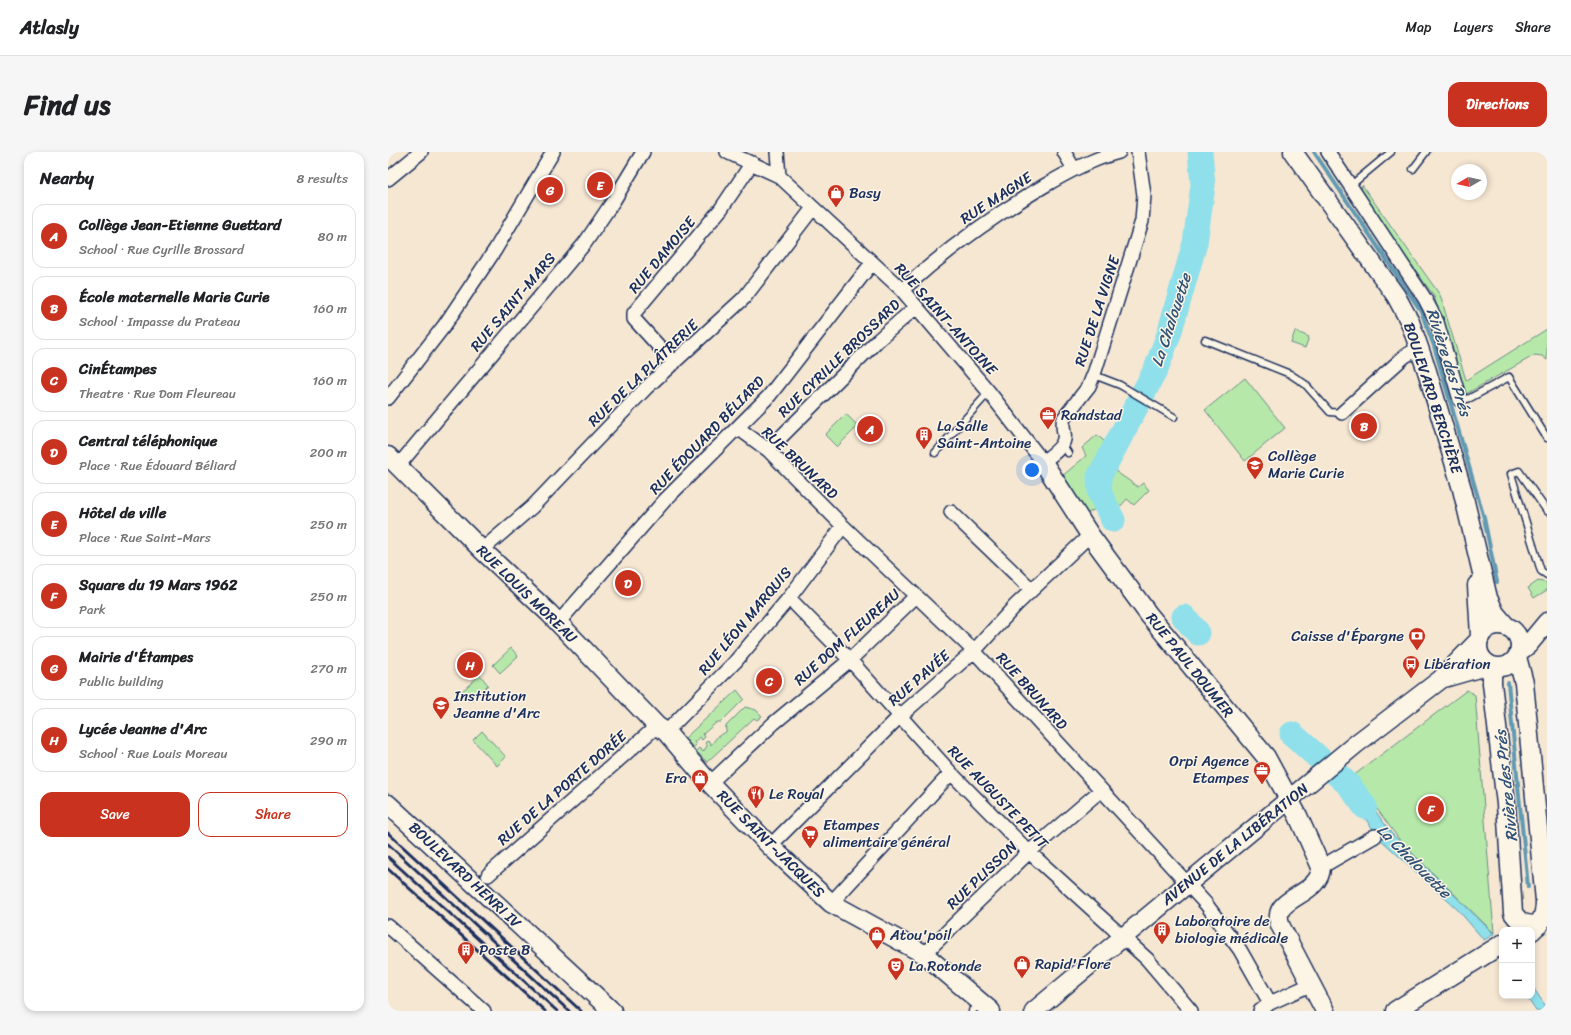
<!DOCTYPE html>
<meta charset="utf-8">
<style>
body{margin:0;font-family:Sriracha,sans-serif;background:#f6f6f6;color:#202124}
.controls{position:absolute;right:12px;bottom:12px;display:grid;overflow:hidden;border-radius:8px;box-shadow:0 2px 6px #0003}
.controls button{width:36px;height:36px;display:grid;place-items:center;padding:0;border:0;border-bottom:1px solid #e0e0e0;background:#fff;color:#202124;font:20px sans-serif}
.compass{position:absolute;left:1063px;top:12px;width:36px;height:36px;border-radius:50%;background:#fff;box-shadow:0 2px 6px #0003;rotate:261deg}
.you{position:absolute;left:644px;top:318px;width:14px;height:14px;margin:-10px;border:3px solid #fff;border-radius:50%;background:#1a73e8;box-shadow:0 0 0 6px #1a73e833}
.badge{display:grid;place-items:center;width:26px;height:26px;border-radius:50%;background:#c8321e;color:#fff;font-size:13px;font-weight:700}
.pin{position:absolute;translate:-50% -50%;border:2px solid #fff;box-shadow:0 1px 4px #0006}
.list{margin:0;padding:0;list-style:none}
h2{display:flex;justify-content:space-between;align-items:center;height:52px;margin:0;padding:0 16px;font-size:17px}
h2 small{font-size:13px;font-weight:400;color:#757577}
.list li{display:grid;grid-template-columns:26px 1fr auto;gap:12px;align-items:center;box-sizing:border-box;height:64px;margin:0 8px 8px;padding:0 8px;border:1px solid #e0e0e0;border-radius:12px}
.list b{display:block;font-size:15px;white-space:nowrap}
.list p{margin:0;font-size:13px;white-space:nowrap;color:#757577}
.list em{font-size:13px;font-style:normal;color:#757577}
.actions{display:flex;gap:8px;padding:12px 16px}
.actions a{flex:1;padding:9px 0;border:1px solid #c8321e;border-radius:12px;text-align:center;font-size:14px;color:#c8321e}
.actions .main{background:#c8321e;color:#fff}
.map{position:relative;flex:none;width:1159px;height:859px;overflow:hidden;border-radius:12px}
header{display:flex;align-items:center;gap:24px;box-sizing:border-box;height:56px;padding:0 20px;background:#fff;border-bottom:1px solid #e0e0e0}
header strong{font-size:19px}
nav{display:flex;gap:22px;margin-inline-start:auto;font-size:14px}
.intro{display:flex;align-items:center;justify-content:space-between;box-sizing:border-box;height:96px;padding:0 24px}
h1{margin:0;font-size:28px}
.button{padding:10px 18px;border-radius:12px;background:#c8321e;color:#fff;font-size:14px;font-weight:700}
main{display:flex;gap:24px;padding:0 24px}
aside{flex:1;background:#fff;border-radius:12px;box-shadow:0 2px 6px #0003}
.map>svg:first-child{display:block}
.green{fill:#b6e9a9;stroke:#688c84}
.water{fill:#8fe0ea;stroke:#6199b2}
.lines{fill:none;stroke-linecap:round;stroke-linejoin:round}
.stream{stroke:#6199b2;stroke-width:4}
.river{stroke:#8fe0ea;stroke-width:25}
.lane-casing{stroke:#1b2f5e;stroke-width:9}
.street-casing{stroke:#1b2f5e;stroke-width:16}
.secondary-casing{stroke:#1b2f5e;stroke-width:21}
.lane{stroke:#fcf5e5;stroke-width:6}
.street{stroke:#fcf5e5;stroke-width:13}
.secondary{stroke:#fcf5e5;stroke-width:18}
.rail{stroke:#1b2f5e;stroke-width:3}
.labels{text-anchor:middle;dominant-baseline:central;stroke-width:3;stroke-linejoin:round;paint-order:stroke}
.poi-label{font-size:15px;fill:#1b2f5e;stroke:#fcf5e5;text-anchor:start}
.street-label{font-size:15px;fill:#1b2f5e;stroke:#fcf5e5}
.water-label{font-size:16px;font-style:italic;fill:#32527a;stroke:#fcf5e5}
</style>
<header>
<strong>Atlasly</strong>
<nav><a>Map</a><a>Layers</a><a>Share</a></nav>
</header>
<div class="intro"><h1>Find us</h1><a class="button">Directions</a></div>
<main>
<aside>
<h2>Nearby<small>8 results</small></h2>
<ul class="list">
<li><span class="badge">A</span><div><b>Collège Jean-Etienne Guettard</b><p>School · Rue Cyrille Brossard</p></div><em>80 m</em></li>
<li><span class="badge">B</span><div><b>École maternelle Marie Curie</b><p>School · Impasse du Prateau</p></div><em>160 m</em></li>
<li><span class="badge">C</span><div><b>CinÉtampes</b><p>Theatre · Rue Dom Fleureau</p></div><em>160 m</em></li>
<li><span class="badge">D</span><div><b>Central téléphonique</b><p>Place · Rue Édouard Béliard</p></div><em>200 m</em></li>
<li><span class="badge">E</span><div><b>Hôtel de ville</b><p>Place · Rue Saint-Mars</p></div><em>250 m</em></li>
<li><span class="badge">F</span><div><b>Square du 19 Mars 1962</b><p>Park</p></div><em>250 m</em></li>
<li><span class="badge">G</span><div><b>Mairie d'Étampes</b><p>Public building</p></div><em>270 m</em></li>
<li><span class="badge">H</span><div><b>Lycée Jeanne d'Arc</b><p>School · Rue Louis Moreau</p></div><em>290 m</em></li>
</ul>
<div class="actions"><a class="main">Save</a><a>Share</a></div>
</aside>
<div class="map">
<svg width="1159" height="859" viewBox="0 0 1159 859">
<rect width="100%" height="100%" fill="#f6e7d3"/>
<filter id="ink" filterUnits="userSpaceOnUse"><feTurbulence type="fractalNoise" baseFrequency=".025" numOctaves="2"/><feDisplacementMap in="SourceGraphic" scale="8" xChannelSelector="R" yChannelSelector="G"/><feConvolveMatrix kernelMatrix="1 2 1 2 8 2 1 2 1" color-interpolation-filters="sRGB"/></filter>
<g filter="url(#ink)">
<path class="green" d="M974,33l78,110 26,85 81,-51v31l-5,-4 -7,-1 -71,40 -30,-99 -71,-99 -2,-7z
M907,179l14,6 -4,11 -14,-5z
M857,226l40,50 -40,33 -40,-51z
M458,262l12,12 -21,21 -12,-12z
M709,283l13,11 -3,8 4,3 3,-1 -6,10 30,21 5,-4 6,7 -15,15 -7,-6 -9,10 -6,-10 -27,16 -24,-38 25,-21 -4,-8z
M1150,429l9,2v7l-13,8 -6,-10z
M123,496l7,8 -18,17 -7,-8z
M92,523l8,10 -18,16 -9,-9z
M349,538l7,9 -23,23h-4l-14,12 2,3 -3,3 -2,-3 -6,5 2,3 -3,3 -8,-10z
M1079,538l8,5 19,238 -93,-91 -48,-66z
M357,555l11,3 6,6 -5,4 -3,-2 -47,44 -11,-11 3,-3 4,4 4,-6 -2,-3 3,-3 3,5 6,-8 9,-5 1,-5h-2z
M94,579l24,26 -9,9 -24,-26z"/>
<path class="water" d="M962,624l42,58 102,100 -10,6 -26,-30 -79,-72 -38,-54z
M1144,834l15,22v3h-11l-10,-15h6z"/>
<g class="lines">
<path class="stream" d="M926,0l107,159 13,35 50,172 13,64
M1120,531l20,204"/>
<path class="river" d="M725,368l-13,-26 -1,-17 57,-108 13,-35 26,-91 8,-58 -3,-33
M796,465l14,16
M904,582l57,51 16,22"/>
<defs>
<path id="lane" d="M1025,17l13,-17
M962,34l41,-34
M817,188l85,34 15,10 25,28 12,1
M706,223l26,10 54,32
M1072,248l10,-2 39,-21 38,61
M675,293l5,8
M547,301l54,-61
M1159,359l-28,-40 -8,3 30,97 6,4
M584,859l9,-7"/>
<path id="street" d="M339,0l52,24 123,114 87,102 54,70c9,-8 24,-16 21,-29 -1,-7 -2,-9 0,-15l25,-32 6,-15 47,-150 2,-26 -6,-43
M389,0l2,24
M676,0l10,17
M940,0l97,147 12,23 23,78
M0,27l33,-27
M514,138c44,-40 91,-74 142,-104 24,-14 48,-27 75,-34
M286,211l-40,-44v-6l87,-104 31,-46
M0,246l56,-72 51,-76 58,-98
M954,261l63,-57 14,-8
M350,276l30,22 75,76 131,125 232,253 34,46 30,53
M380,298l109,-109 39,-34
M10,314l187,-223 29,-43 29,-48
M563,360l81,78
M94,398l50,-43 115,-120 97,-89 69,-90
M401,446l61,62 101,113 78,79 118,107 44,52
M170,471l107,-123 104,-104 103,-133
M278,580l69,-70 54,-64 54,-72
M322,631l64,-60 76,-63 66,-64
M382,694l129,-129 75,-66 42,-46 74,-70
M933,715l54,-31
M100,723l169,-149
M443,751l120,-130
M0,774l96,85
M536,802l105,-102 72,-62
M872,859l10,-8 42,-19"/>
<path id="secondary" d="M905,0l103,144 14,26 17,49 35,118 26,109 7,15 12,14
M0,304l94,94 67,63 108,113 9,6 40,47 64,67 61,57 93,51 67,57
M655,310l47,73 59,80 117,142 32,59 23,51c0,26 -41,30 -42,48 -1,3 1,7 1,10l45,86
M1089,433l3,51
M1090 494a21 21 0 1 1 42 0a21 21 0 1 1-42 0Z
M1131,500l9,-7 19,-23
M1129,505l7,26 21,218c0,13 -3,21 -13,30
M1104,514v17l14,121 7,109c8,11 12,12 26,12
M1056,526l45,-13
M0,652l224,207
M646,859l322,-267 84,-64 38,-39
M1007,859l107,-67"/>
</defs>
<use href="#lane" class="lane-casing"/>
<use href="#street" class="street-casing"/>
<use href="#secondary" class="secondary-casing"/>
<use href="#lane" class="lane"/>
<use href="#street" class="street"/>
<use href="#secondary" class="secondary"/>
<path class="rail" d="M0,681l193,178
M0,692l181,167
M0,705l169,154
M0,717l157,142"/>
</g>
</g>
<defs>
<symbol id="shop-pin" viewBox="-11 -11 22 30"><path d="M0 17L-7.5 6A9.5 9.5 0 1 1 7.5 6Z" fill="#c8321e" stroke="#fcf5e5"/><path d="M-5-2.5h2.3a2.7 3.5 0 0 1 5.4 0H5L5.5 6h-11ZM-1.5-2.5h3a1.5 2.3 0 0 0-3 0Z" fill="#fff"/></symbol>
<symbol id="office-pin" viewBox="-11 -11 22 30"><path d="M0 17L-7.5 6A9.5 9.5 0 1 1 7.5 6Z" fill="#c8321e" stroke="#fcf5e5"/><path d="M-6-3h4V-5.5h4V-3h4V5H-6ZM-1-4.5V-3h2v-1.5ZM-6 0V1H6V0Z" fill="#fff"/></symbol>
<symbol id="building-pin" viewBox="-11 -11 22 30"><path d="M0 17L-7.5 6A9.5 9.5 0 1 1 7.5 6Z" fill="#c8321e" stroke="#fcf5e5"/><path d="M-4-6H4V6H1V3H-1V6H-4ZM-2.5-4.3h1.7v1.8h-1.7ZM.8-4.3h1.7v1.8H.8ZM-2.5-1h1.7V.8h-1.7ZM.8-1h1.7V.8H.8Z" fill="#fff"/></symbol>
<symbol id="school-pin" viewBox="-11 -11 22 30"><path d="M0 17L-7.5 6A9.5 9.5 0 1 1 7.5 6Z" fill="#c8321e" stroke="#fcf5e5"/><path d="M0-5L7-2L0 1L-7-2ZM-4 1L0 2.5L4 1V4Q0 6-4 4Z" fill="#fff"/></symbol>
<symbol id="bank-pin" viewBox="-11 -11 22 30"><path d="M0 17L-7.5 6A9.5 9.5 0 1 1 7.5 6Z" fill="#c8321e" stroke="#fcf5e5"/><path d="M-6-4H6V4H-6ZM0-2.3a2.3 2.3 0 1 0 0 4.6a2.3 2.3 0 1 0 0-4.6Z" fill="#fff"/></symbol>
<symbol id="bus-pin" viewBox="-11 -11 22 30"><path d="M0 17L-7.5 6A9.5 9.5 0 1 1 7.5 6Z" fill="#c8321e" stroke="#fcf5e5"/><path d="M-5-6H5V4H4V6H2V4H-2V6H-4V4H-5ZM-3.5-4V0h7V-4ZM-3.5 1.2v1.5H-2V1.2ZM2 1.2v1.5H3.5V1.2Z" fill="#fff"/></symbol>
<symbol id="restaurant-pin" viewBox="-11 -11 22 30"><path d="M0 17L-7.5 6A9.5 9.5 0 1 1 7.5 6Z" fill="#c8321e" stroke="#fcf5e5"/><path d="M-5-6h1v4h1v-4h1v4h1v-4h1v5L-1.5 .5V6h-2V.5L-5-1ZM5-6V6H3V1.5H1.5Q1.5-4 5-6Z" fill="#fff"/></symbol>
<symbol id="supermarket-pin" viewBox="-11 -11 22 30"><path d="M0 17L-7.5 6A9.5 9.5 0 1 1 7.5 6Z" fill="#c8321e" stroke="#fcf5e5"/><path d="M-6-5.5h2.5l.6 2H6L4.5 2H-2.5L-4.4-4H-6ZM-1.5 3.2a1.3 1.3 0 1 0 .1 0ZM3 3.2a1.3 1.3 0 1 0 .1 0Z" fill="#fff"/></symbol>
<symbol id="theatre-pin" viewBox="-11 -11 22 30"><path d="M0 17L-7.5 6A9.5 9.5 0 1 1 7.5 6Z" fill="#c8321e" stroke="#fcf5e5"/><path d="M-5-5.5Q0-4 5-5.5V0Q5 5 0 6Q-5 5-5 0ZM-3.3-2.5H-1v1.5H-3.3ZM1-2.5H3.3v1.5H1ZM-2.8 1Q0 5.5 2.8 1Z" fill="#fff"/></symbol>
</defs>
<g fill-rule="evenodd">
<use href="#shop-pin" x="438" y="31" width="20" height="27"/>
<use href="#office-pin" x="650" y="253" width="20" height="27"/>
<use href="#building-pin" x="526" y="273" width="20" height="27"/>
<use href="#school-pin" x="857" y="303" width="20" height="27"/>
<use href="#bank-pin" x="1019" y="474" width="20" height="27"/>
<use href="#bus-pin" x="1013" y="502" width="20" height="27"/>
<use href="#school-pin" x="43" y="543" width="20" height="27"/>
<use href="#office-pin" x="864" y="608" width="20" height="27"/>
<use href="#shop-pin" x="302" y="616" width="20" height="27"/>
<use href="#restaurant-pin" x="358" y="632" width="20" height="27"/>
<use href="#supermarket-pin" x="412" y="672" width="20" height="27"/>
<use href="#building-pin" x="764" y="768" width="20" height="27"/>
<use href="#shop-pin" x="479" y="773" width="20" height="27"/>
<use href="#building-pin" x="68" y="788" width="20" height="27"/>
<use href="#shop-pin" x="624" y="802" width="20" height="27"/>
<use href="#theatre-pin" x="498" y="804" width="20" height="27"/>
</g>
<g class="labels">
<g class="poi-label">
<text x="461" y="41">Basy</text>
<text x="673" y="263">Randstad</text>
<text x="549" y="274">La Salle<tspan x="549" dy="17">Saint-Antoine</tspan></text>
<text x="880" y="304">Collège<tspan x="880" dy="17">Marie Curie</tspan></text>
<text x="1016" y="484" text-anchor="end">Caisse d'Épargne</text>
<text x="1036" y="512">Libération</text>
<text x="66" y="544">Institution<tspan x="66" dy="17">Jeanne d'Arc</tspan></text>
<text x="861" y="609" text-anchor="end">Orpi Agence<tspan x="861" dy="17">Etampes</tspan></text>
<text x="299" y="626" text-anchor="end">Era</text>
<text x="381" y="642">Le Royal</text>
<text x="435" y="673">Etampes<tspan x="435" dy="17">alimentaire général</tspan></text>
<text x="787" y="769">Laboratoire de<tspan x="787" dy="17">biologie médicale</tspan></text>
<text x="502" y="783">Atou'poil</text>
<text x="91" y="798">Poste B</text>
<text x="647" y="812">Rapid'Flore</text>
<text x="521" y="814">La Rotonde</text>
</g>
<g class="street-label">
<text transform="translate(608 46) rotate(-33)">RUE MAGNE</text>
<text transform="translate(274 103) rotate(-50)">RUE DAMOISE</text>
<text transform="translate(125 150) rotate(-50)">RUE SAINT-MARS</text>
<text transform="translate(709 159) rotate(-72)">RUE DE LA VIGNE</text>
<text transform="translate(558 167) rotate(48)">RUE SAINT-ANTOINE</text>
<text transform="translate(451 206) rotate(-44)">RUE CYRILLE BROSSARD</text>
<text transform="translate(255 221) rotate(-44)">RUE DE LA PLÂTRERIE</text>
<text transform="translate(1045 246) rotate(72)">BOULEVARD BERCHÈRE</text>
<text transform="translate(319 283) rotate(-46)">RUE ÉDOUARD BÉLIARD</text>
<text transform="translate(412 311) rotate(43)">RUE BRUNARD</text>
<text transform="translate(139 442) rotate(44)">RUE LOUIS MOREAU</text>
<text transform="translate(357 469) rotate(-50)">RUE LÉON MARQUIS</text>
<text transform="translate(459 485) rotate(-42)">RUE DOM FLEUREAU</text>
<text transform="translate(802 513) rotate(51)">RUE PAUL DOUMER</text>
<text transform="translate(531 526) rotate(-41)">RUE PAVÉE</text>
<text transform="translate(644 539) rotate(48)">RUE BRUNARD</text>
<text transform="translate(174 636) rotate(-41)">RUE DE LA PORTE DORÉE</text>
<text transform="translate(610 645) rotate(46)">RUE AUGUSTE PETIT</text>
<text transform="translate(383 692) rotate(45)">RUE SAINT-JACQUES</text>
<text transform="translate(847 692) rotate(-39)">AVENUE DE LA LIBÉRATION</text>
<text transform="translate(77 723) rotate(43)">BOULEVARD HENRI IV</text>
<text transform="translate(594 723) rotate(-44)">RUE PLISSON</text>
</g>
<g class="water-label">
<text transform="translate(783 168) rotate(-72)">La Chalouette</text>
<text transform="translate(1061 210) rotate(72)">Rivière des Prés</text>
<text transform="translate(1118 634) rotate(-96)">Rivière des Prés</text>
<text transform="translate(1026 709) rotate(45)">La Chalouette</text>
</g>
</g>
</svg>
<div class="controls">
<button>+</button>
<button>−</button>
</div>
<svg class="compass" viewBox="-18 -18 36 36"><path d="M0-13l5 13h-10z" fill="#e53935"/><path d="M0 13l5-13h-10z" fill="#757577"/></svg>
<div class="you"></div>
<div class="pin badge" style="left:482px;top:277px">A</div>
<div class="pin badge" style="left:976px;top:274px">B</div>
<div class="pin badge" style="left:381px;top:529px">C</div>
<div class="pin badge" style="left:240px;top:431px">D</div>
<div class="pin badge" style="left:212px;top:33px">E</div>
<div class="pin badge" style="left:1043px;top:657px">F</div>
<div class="pin badge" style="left:162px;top:38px">G</div>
<div class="pin badge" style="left:82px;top:513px">H</div>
</div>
</main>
